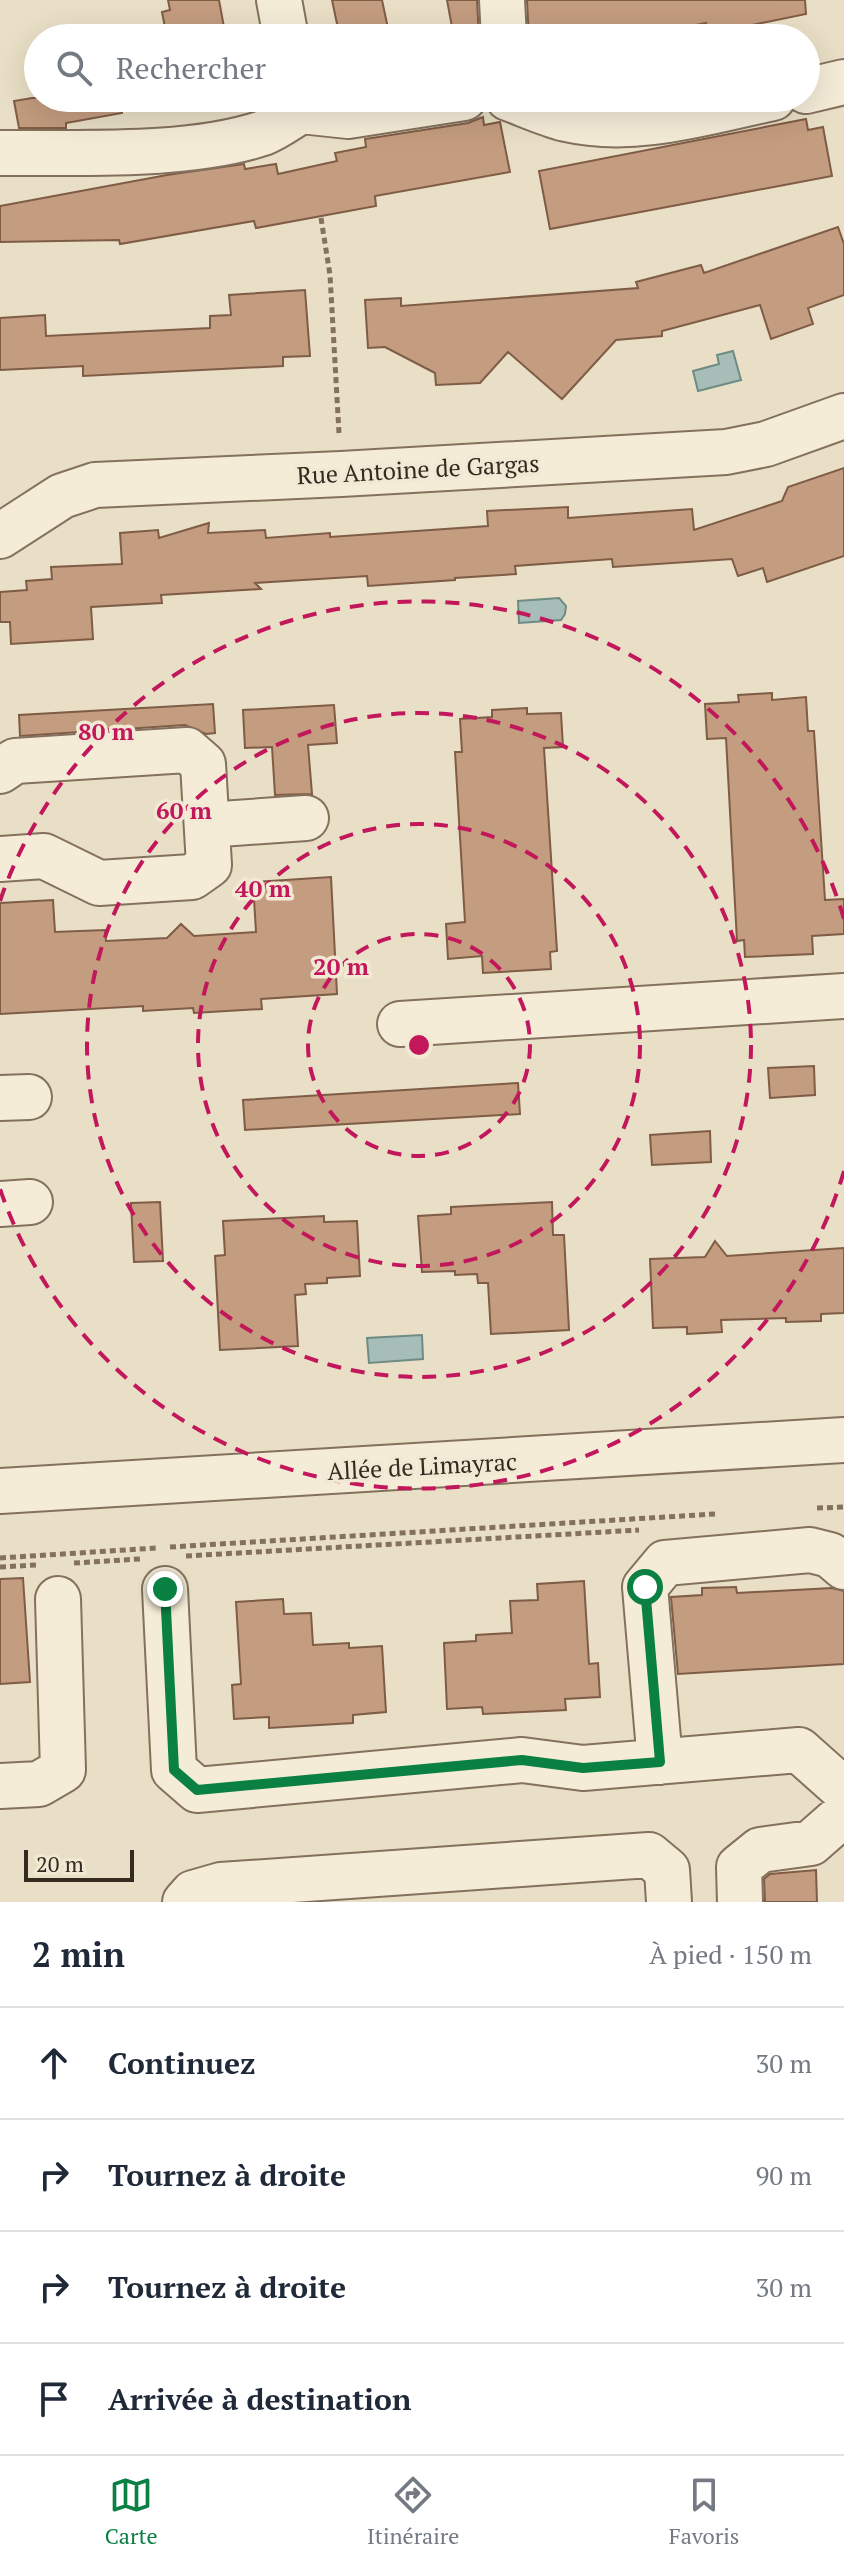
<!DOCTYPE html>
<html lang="fr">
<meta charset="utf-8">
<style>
body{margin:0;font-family:"PT Serif",serif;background:#f2f2f3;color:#1f2937}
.scale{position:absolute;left:24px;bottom:20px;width:110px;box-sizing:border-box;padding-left:8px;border:4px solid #342a20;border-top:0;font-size:22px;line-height:28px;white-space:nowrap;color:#342a20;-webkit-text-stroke:6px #f2e9d4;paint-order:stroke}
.stop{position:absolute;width:24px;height:24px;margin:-18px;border:6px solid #0b8043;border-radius:50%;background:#fff}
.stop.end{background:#0b8043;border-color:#fff;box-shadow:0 2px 8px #0008}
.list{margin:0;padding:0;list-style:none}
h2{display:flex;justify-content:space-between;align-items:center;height:104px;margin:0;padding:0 32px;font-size:34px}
h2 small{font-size:26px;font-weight:400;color:#747a83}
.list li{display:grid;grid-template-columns:52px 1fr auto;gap:24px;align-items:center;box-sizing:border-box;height:112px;padding:0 32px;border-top:2px solid #e0e1e3}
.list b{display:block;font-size:30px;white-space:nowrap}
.list em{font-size:26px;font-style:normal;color:#747a83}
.icon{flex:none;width:44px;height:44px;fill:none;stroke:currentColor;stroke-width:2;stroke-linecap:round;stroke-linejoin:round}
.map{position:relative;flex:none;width:844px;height:1902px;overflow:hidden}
.search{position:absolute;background:#fff;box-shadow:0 8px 32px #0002;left:24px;right:24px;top:24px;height:88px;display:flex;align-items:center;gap:20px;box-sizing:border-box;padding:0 28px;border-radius:44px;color:#747a83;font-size:30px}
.sheet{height:552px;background:#fff}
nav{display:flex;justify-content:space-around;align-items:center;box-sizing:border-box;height:112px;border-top:2px solid #e0e1e3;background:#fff;font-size:22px;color:#747a83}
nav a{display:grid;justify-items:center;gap:4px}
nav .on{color:#0b8043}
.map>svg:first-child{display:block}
.water{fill:#a7bdb7;stroke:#6e8b84;stroke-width:2}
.building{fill:#c49c7f;stroke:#7f5c46;stroke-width:2}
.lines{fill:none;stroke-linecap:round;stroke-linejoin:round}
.minor-casing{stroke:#83715d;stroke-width:48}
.path{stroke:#83715d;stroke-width:5;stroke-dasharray:6 4;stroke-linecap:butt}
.minor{stroke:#f5ecd8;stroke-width:44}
.route{stroke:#0b8043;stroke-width:10}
.ring{fill:none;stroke:#c2185b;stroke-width:4;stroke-dasharray:14 10}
.labels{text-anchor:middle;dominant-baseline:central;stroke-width:7;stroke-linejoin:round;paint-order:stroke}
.street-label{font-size:24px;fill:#342a20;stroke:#f2e9d4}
.centre{fill:#c2185b;stroke:#f2e9d4;stroke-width:4}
.ring-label{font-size:24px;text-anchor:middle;font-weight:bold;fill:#c2185b;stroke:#f2e9d4;stroke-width:7;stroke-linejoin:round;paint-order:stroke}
</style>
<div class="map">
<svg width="844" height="1902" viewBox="0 0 844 1902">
<rect width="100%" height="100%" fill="#e9dfc6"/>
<path class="water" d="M733,351l8,29 -43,11 -5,-20 26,-7 -2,-9z
M559,598l7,8 -1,8 -4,6 -42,3 -1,-22z
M422,1335l1,24 -54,4 -2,-25z"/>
<path class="building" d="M168,0h51l7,38h-59l-5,-26 8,-2z
M332,0h50l8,38h-50z
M447,0h30l2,38h-25z
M527,0h278l1,14 -98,20 -2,-11 -60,12v3h-29l-2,-6 -30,5 -2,-7 -54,8z
M32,98h89l1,15 -56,10v5h-47l-5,-27z
M483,117l1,8 16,-3 10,50 -135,24 1,10 -120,22 -2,-7 -134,23 -1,-4 -119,2v-36l167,-31 77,-11 1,5 31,-5 2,10 59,-13 -2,-8 31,-6 -1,-8 103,-16z
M806,119l2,11 15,-3 9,49 -282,53 -11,-58z
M838,227l6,17v51l-36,13 5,16 -42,15 -11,-34 -98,26v5l-46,4 -54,59 -54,-47 -28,31 -44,2 -1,-12 -50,-26 -17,1 -3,-48 36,-2v8l237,-18 -2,-6 65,-17 3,8z
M305,290l5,66 -27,1v9l-200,10v-10l-83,4v-52l45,-3 1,21 164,-8v-12l21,-1 -2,-20z
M844,468v88l-77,26 -4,-14 -25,8 -6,-17 -119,8 -1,-8 -97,7 1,8 -61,4v2l-87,6 -1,-10 -112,7 6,6 -100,6 1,8 -71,4 2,32 -82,5 -1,-22h-10v-30l27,-2 -1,-9 26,-2 -1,-12 71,-3 -2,-31 38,-3 1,8 50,-15 -1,10 57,-3 1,8 64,-5v4l158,-11 -1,-15 81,-4v11l124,-9 2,21 88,-29 6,-14z
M772,693v7l34,-3 2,34h6l11,169 19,-1v35l-32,2 1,18 -68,3 -1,-17 -7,1 -11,-203 -19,1 -2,-35 34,-2 -1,-7z
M213,704l2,29 -9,1 -21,-9 -165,11 -1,-21z
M334,705l3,38 -29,2 4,49 -37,1 -3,-48 -27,1 -2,-38z
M527,708v6l34,-1 2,34 -19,1 13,203 -7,1 1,17 -68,4 -1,-17 -34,3 -2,-35 19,-2 -10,-170h7l-2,-33 32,-2v-7z
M331,877l6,117 -76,5 1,10 -68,4 -1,-5 -50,3v-5l-143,8v-111l53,-3 2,32 50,-2 1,11 61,-3 14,-14 13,12 62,-4 -3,-50z
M814,1066l1,29 -45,3 -2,-30z
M518,1083l2,31 -275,16 -2,-30z
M710,1131l1,31 -59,3 -2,-30z
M160,1202l3,59 -29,1 -3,-59z
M552,1202l1,33h11l5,95 -78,4 -3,-51h-10l-1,-9 -22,1v-4l-33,1 -4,-56 33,-2v-7z
M324,1216v6l33,-1 3,55 -33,2v5l-22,1 1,10 -11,1 3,51 -78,4 -5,-94 10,-1 -2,-34z
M715,1241l12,15 117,-8v65l-23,1v7l-35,1v-4l-65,2 1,12 -35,2v-7l-34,1 -3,-69 55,-2z
M23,1578l7,104 -30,2v-105z
M584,1581l5,83 9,-1 2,34 -35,2 1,11 -83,4 -1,-7 -35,2 -3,-66 32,-2v-6l36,-2 -2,-32 28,-1 -1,-16z
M736,1587l1,6 95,-5 12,3v73l-166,10 -7,-77 31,-2v-7z
M283,1599l1,15 27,-1 2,32 36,-2v5l33,-2 4,66 -33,3v8l-84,5v-11l-35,2 -2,-34 9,-1 -5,-82z
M816,1870l1,32h-52l-1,-23 6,-5z"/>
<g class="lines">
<defs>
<path id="minor" d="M279,0l7,38
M502,0l2,38
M806,91l38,-9
M508,98c19,7 38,16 58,21 69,16 140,-7 207,-21
M301,111l47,5 116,-18
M0,153c80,-1 188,5 263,-20 13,-5 26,-15 38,-22
M0,536l62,-40 33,-11 246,-11 385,-22 40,-8 78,-28
M0,771l15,-10 172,-11 16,14 6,101 -17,12 -93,6 -55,-27 -44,3
M207,825l99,-7
M400,1024l444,-28
M0,1098l29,-1
M0,1204l30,-2
M0,1491l844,-51
M165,1589l9,181 23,20 325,-30 61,8 216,-18 45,40
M660,1762l-15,-175 20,-24 145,-13 20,5 14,12
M0,1786l39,-2 24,-14 -5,-171
M185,1902l8,-9 28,-8 428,-30 18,15 2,32
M740,1902l-1,-35 21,-17 51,-7 33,-29"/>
</defs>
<use href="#minor" class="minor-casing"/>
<path class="path" d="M321,218l9,57 9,158
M817,1508l27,-1
M170,1547l545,-33
M186,1556l453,-26
M0,1558l156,-10
M74,1563l66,-4
M0,1567l36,-2"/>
<use href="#minor" class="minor"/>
</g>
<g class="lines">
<path class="route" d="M165,1589l9,181 23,20 325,-30 61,8 77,-6 -15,-175"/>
</g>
<g class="ring">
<circle cx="419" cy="1045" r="111"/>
<circle cx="419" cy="1045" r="221"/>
<circle cx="419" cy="1045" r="332"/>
<path d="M844 1171A443 443 0 0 1 0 1189M0 901A443 443 0 0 1 844 919"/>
</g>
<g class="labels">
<g class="street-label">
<text transform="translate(418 469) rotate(-3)">Rue Antoine de Gargas</text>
<text transform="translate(422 1466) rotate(-3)">Allée de Limayrac</text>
</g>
</g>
<circle cx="419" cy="1045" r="12" class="centre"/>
<g class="ring-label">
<text x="106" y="740">80 m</text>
<text x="184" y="819">60 m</text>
<text x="263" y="897">40 m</text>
<text x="341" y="975">20 m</text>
</g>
</svg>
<div class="scale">20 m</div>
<div class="stop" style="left:645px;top:1587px"></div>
<div class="stop end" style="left:165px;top:1589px"></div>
<div class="search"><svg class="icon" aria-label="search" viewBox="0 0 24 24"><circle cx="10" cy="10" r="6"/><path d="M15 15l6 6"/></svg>Rechercher</div>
</div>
<section class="sheet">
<h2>2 min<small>À pied · 150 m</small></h2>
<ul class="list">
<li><svg class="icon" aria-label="ahead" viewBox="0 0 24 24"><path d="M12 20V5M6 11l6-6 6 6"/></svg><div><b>Continuez</b></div><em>30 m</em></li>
<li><svg class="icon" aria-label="right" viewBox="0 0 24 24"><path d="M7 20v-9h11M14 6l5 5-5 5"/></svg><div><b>Tournez à droite</b></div><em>90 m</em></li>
<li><svg class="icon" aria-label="right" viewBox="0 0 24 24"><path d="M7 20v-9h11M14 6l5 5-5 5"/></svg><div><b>Tournez à droite</b></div><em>30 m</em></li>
<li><svg class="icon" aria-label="arrive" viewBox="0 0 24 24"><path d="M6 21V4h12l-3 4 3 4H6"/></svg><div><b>Arrivée à destination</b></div></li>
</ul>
</section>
<nav>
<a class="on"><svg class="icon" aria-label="map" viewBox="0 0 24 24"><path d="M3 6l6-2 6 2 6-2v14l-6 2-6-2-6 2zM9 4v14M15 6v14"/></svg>Carte</a>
<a><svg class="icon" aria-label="directions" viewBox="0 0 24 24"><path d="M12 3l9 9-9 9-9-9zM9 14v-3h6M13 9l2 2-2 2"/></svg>Itinéraire</a>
<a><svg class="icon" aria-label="saved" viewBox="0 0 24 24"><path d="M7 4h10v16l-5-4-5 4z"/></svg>Favoris</a>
</nav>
